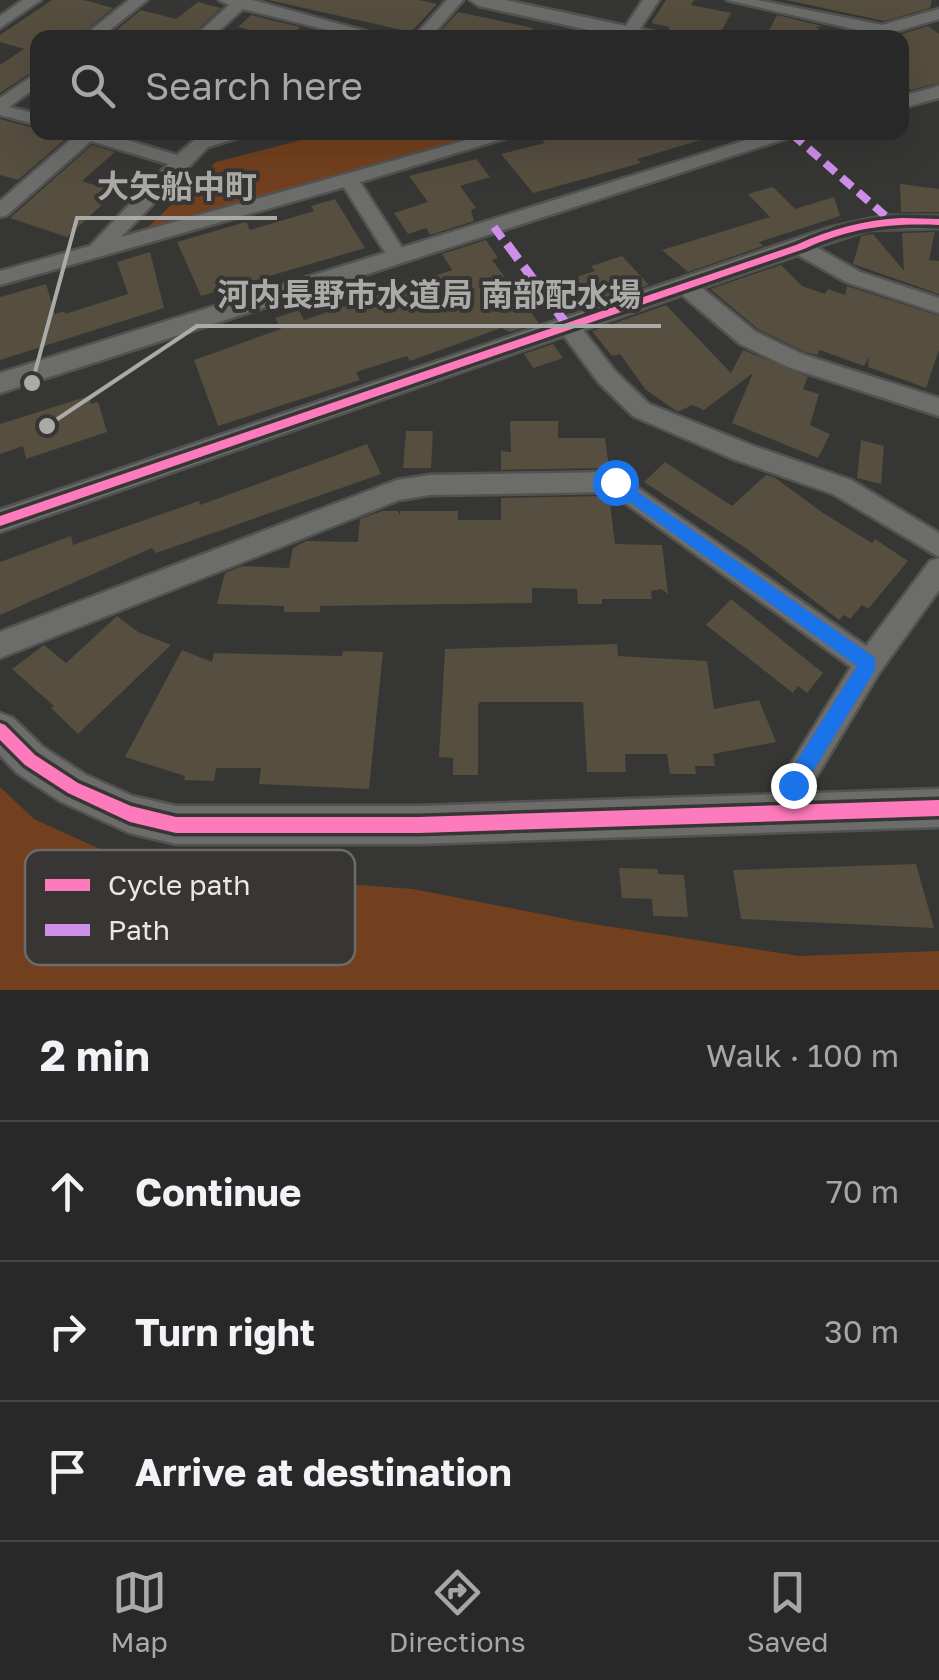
<!DOCTYPE html>
<meta charset="utf-8">
<style>
body{margin:0;font-family:"Golos Text","Noto Sans JP",sans-serif;background:#343434;color:#f1f3f6}
.stop{position:absolute;width:30px;height:30px;margin:-22px;border:8px solid #1a73e8;border-radius:50%;background:#fff}
.stop.end{background:#1a73e8;border-color:#fff;box-shadow:0 2px 10px #0008}
.list{margin:0;padding:0;list-style:none}
h2{display:flex;justify-content:space-between;align-items:center;height:130px;margin:0;padding:0 40px;font-size:42px}
h2 small{font-size:32px;font-weight:400;color:#a5a6a8}
.list li{display:grid;grid-template-columns:65px 1fr auto;gap:30px;align-items:center;box-sizing:border-box;height:140px;padding:0 40px;border-top:2px solid #444445}
.list b{display:block;font-size:38px;white-space:nowrap}
.list em{font-size:32px;font-style:normal;color:#a5a6a8}
.icon{flex:none;width:55px;height:55px;fill:none;stroke:currentColor;stroke-width:2;stroke-linecap:round;stroke-linejoin:round}
.map{position:relative;flex:none;width:939px;height:990px;overflow:hidden}
.search{position:absolute;background:#282828;box-shadow:0 10px 40px #0002;left:30px;right:30px;top:30px;height:110px;display:flex;align-items:center;gap:25px;box-sizing:border-box;padding:0 35px;border-radius:20px;color:#a5a6a8;font-size:38px}
.sheet{height:550px;background:#282828}
nav{display:flex;justify-content:space-around;align-items:center;box-sizing:border-box;height:140px;border-top:2px solid #444445;background:#282828;font-size:28px;color:#a5a6a8}
nav a{display:grid;justify-items:center;gap:5px}
nav .on{color:#aaaaa9}
.map>svg:first-child{display:block}
.green{fill:#72401e}
.building{fill:#564e3f}
.lines{fill:none;stroke-linecap:round;stroke-linejoin:round}
.minor-casing{stroke:#525251;stroke-width:5}
.tertiary-casing{stroke:#525251;stroke-width:5}
.minor{fill:#6c6c6b;fill-rule:evenodd}
.tertiary{fill:#6c6c6b;fill-rule:evenodd}
.quiet-far1{stroke:#ce8fe9;stroke-width:8;stroke-dasharray:14 8;stroke-linecap:butt}
.quiet{stroke:#ce8fe9;stroke-width:9;stroke-dasharray:19 9;stroke-linecap:butt}
.cycleway-casing{stroke:#373634;stroke-width:7}
.cycleway{fill:#fd7abc;fill-rule:evenodd}
.route{fill:#1a73e8}
.key{fill:#373634;stroke:#6c6b6a;stroke-width:2.5}
.key-label{font-size:28px;fill:#e9e8e7}
.leader{fill:none;stroke:#aaaaa9;stroke-width:4}
.callout-dot{fill:#aaaaa9;stroke:#373634;stroke-width:4}
.callout-label{font-size:32px;text-anchor:middle;font-weight:bold;fill:#aaaaa9;stroke:#373634;stroke-width:8;stroke-linejoin:round;paint-order:stroke}
</style>
<div class="map">
<svg width="939" height="990" viewBox="0 0 939 990">
<rect width="100%" height="100%" fill="#363635"/>
<path class="green" d="M466,132l19,5 -339,92 70,-67 112,-29z
M0,787l34,32 110,50 269,20 174,34 212,33 140,-5v39h-939z"/>
<path class="building" d="M52,0h32l29,8 -36,30h-39v30l-38,25v-28l24,-16 -24,-7v-7z
M268,0h151l18,4 -26,28z
M666,0h28l-3,5 40,8 -13,25h-47l-2,-11 -18,-4z
M786,0h146l-2,8 -46,13z
M198,2l23,6 -32,30h-82l34,-28 35,9z
M458,12l75,16 -1,10 -94,-4z
M251,15l49,12 -11,11h-6l-45,-11z
M777,15l45,11 -6,1 13,11h-64z
M928,26l11,8v49l-28,7 -9,-7v-49z
M0,119l38,10v3h28l3,4 -51,44 -18,-5z
M560,132h146l1,6 -70,21 4,4 -108,30 -32,-39 44,-11 -4,-5z
M92,145l23,7 -33,29 34,11 -49,45 -57,-19z
M476,159l14,18 -30,9 16,22 -5,2 3,11 -44,14 -4,-7 -18,6 -14,-21 34,-11 -19,-26z
M900,184l39,5v23h-38z
M773,187l22,22 39,-12 6,19 -81,26 4,4 -75,26 -26,-22 108,-33 -22,-23z
M335,199l30,49 -164,48 -24,-54 69,-20 4,8 64,-19 -3,-5z
M935,232l-6,28 10,1v33l-86,-30 8,-28 12,-2 31,37 -2,-38z
M486,240l12,18 -6,2 47,63 -29,9 -9,-4 -91,33 -3,-5 -51,16 4,8 -142,46 -24,-66 87,-31 -6,-11 24,-8 5,10 148,-50 -10,-16z
M150,252l14,56 -164,52v-63l46,-13 9,30 10,-3v3l63,-20 -11,-32z
M622,256l27,29 -73,25 -21,-26 40,-13 -4,-5z
M781,265l21,21 23,8 3,-5 17,6 2,-9 92,30v34l-13,38 -58,-21 1,-10 -5,9 -44,-16 -3,5 -12,-3 -47,-23 -48,-40z
M666,305l65,68 12,-23 65,27 -5,12 16,5 -9,31 20,9 -12,24 -86,-35 21,-50 -49,37 -12,-5 -14,7 -32,-22 -26,-36 -8,2 -20,-25z
M553,344l10,14 -30,10 -9,-14z
M89,396l2,8 7,-2 9,30 -81,27 -3,-13 -23,8v-30z
M510,421h48v17h47l4,30 -108,2v-19l10,1z
M406,431h27l-2,37h-28z
M861,440l23,6 -3,38 -24,-6z
M367,444l14,30 -225,79 -4,-5 -152,67v-53l71,-26 2,9 126,-44 1,4z
M665,462l67,44 34,-31 8,2 49,36 49,30 3,-4 33,22 -40,48 -6,-4 -12,14 -6,-4 -5,5 -92,-71 -103,-67z
M609,496l6,48 47,1 6,49 -7,-5 -10,2 1,8h-50v5h-24l-1,-15 -45,-1v15l-212,3v6h-36v-6l-67,-2 8,-31 17,-7 47,2 4,-20 13,-7 52,1 2,-23 22,-8h16l2,4v-4h58v9h43v-22z
M731,599l92,74 -16,20 -9,-7 -5,7 -87,-68z
M117,616l21,16 33,13 -93,89 -27,-26 3,-2 -42,-37 32,-24 22,18z
M617,644l1,12 89,5 7,48 45,-9 17,42 -63,12 2,12h-20l1,8h-26l-3,-20h-42l1,18h-39l-4,-70h-102l-3,2v71h-25v-17l-14,-1 6,-108z
M182,650l30,12 2,-9 128,3 1,-5 40,1 -14,137 -110,-5 2,-16h-45l-2,13 -30,-1 1,-4 -60,-19z
M916,864l18,64 -193,-9 -8,-49z
M619,868l39,1v5l26,1 4,42 -35,-1 -1,-17 -30,-1z"/>
<g class="lines">
<defs>
<path id="minor" d="M23,0h18l-41,28v-12z
M129,0h18l-47,38h-19z
M219,0h33l138,38h-30l-117,-29 -32,29h-18l36,-33z
M447,0h16l-33,38h-17z
M643,0h16l-23,35h-12l-2,-3z
M727,0h30l125,25 57,-16v10l-65,19h-15l3,-7z
M38,72v14l-29,21 29,7v11l-38,-10v-17z
M70,132h30l77,23 27,-23h53l-49,15 -87,90 374,-105h31l-166,50 48,75 -3,5h-14l-47,-75 -344,98v-14l90,-25 78,-82 -77,-23 -84,74 -7,2v-16l75,-65z
M884,216h55v12l-71,2 -52,17 44,25 79,26v15l-93,-31 -48,-27 -96,33 54,44 48,23 135,43v18l-151,-49 -48,-23 -58,-49 -99,35 32,41 34,33 102,41 100,35 88,53v24l-106,-63 -100,-35 -100,-43 -34,-33 -35,-47 -564,196v-22l828,-282z
M615,472l251,174 64,-85 9,-3v32l-60,83 -90,149 -11,5 -11,-5 -5,-11 89,-144 -241,-175 -180,3 -31,5 -399,158v-26l397,-152 33,-5z"/>
<path id="tertiary" d="M470,0h35l149,32 9,6h-38l-146,-32z
M939,86v12l-37,10v-12z
M772,132h34l-806,261v-20z
M0,713l13,5 30,29 43,28 46,21 44,10h243l520,-17v38l-520,17h-243l-46,-11 -70,-32 -43,-28 -17,-18z"/>
</defs>
<use href="#minor" class="minor-casing"/>
<use href="#tertiary" class="tertiary-casing"/>
<use href="#minor" class="minor"/>
<use href="#tertiary" class="tertiary"/>
<path class="quiet-far1" d="M792,134l98,86
M494,227l14,19"/>
<path class="quiet" d="M507,244l60,81"/>
<defs>
<path id="cycleway" d="M902,218l37,1v6c-51,-2 -89,3 -135,24l-804,277v-10l796,-271c35,-16 68,-25 106,-27z
M0,723l5,2 30,30 43,28 53,23 45,11h243l520,-17v16l-520,17h-243l-46,-11 -62,-29 -43,-28 -25,-25z"/>
</defs>
<use href="#cycleway" class="cycleway-casing"/>
<use href="#cycleway" class="cycleway"/>
</g>
<path class="route" d="M615,476l260,182v12l-75,122h-14v-14l71,-112 -248,-179v-9z"/>
<rect x="25" y="850" width="330" height="115" rx="15" class="key"/>
<rect x="45" y="879" width="45" height="12" fill="#fd7abc"/>
<rect x="45" y="924" width="45" height="12" fill="#ce8fe9"/>
<g class="key-label">
<text x="108" y="895">Cycle path</text>
<text x="108" y="940">Path</text>
</g>
<path class="leader" d="M32 383L77 218H277M47 426L197 326H661"/>
<g class="callout-dot">
<circle cx="32" cy="383" r="10"/>
<circle cx="47" cy="426" r="10"/>
</g>
<g class="callout-label">
<text x="177" y="198">大矢船中町</text>
<text x="429" y="306">河内長野市水道局 南部配水場</text>
</g>
</svg>
<div class="stop" style="left:615px;top:482px"></div>
<div class="stop end" style="left:793px;top:785px"></div>
<div class="search"><svg class="icon" aria-label="search" viewBox="0 0 24 24"><circle cx="10" cy="10" r="6"/><path d="M15 15l6 6"/></svg>Search here</div>
</div>
<section class="sheet">
<h2>2 min<small>Walk · 100 m</small></h2>
<ul class="list">
<li><svg class="icon" aria-label="ahead" viewBox="0 0 24 24"><path d="M12 20V5M6 11l6-6 6 6"/></svg><div><b>Continue</b></div><em>70 m</em></li>
<li><svg class="icon" aria-label="right" viewBox="0 0 24 24"><path d="M7 20v-9h11M14 6l5 5-5 5"/></svg><div><b>Turn right</b></div><em>30 m</em></li>
<li><svg class="icon" aria-label="arrive" viewBox="0 0 24 24"><path d="M6 21V4h12l-3 4 3 4H6"/></svg><div><b>Arrive at destination</b></div></li>
</ul>
</section>
<nav>
<a class="on"><svg class="icon" aria-label="map" viewBox="0 0 24 24"><path d="M3 6l6-2 6 2 6-2v14l-6 2-6-2-6 2zM9 4v14M15 6v14"/></svg>Map</a>
<a><svg class="icon" aria-label="directions" viewBox="0 0 24 24"><path d="M12 3l9 9-9 9-9-9zM9 14v-3h6M13 9l2 2-2 2"/></svg>Directions</a>
<a><svg class="icon" aria-label="saved" viewBox="0 0 24 24"><path d="M7 4h10v16l-5-4-5 4z"/></svg>Saved</a>
</nav>
